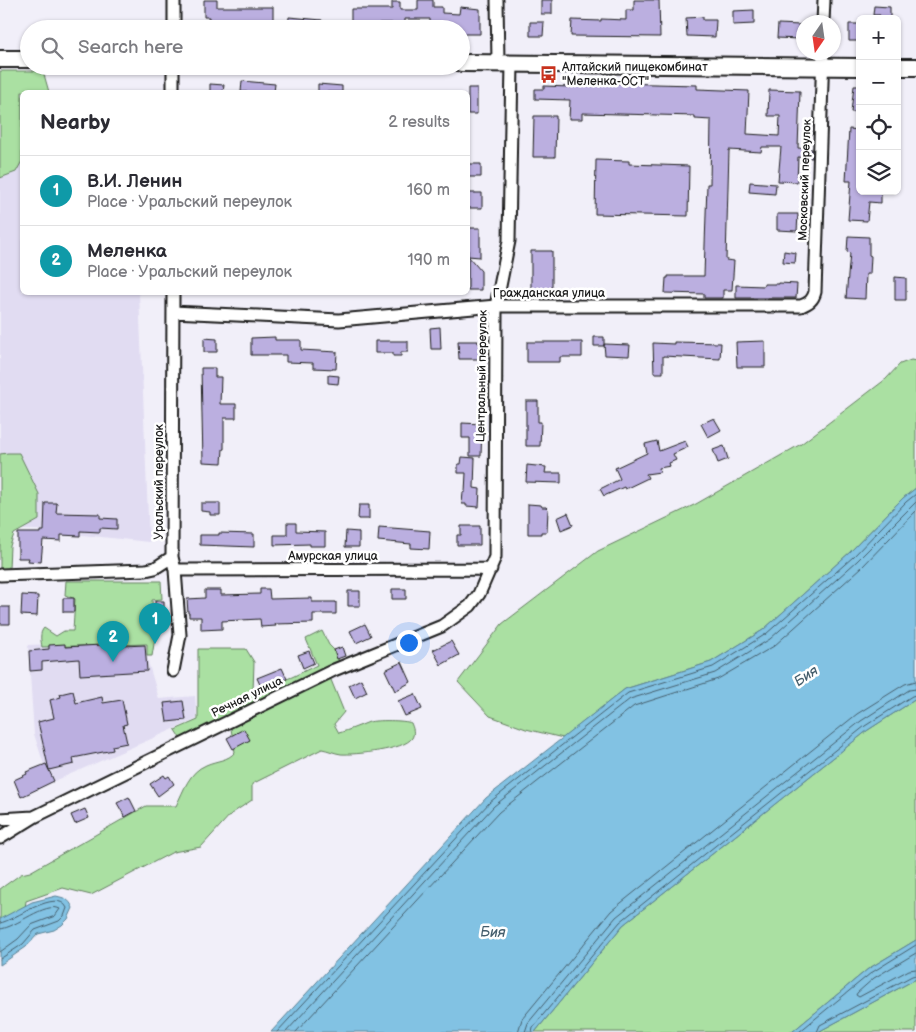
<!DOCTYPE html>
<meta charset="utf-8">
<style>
body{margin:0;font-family:"Balsamiq Sans",sans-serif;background:#f2f2f3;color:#2b2b33}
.controls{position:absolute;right:15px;top:15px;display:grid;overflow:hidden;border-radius:8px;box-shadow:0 1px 4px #0004}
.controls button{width:45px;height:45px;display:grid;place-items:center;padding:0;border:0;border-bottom:1px solid #e1e1e2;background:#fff;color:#2b2b33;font:25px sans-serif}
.compass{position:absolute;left:796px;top:15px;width:45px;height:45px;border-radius:50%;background:#fff;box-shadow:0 1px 4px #0004;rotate:193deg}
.you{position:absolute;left:408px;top:642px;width:18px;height:18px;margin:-12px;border:4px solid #fff;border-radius:50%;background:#1a73e8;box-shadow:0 0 0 8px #1a73e833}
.badge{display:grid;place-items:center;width:32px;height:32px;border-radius:50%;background:#c8321e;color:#fff;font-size:16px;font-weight:700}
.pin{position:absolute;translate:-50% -41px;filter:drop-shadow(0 1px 2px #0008)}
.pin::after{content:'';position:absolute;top:26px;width:18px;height:15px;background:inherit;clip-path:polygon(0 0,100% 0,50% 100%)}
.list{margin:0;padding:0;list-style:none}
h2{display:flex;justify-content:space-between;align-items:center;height:65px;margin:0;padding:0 20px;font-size:21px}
h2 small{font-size:16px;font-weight:400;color:#7c7c81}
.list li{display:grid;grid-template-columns:32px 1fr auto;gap:15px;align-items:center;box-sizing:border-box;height:70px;padding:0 20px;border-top:1px solid #e1e1e2}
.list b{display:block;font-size:19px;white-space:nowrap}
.list p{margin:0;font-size:16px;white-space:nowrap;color:#7c7c81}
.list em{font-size:16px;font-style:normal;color:#7c7c81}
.icon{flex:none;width:28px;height:28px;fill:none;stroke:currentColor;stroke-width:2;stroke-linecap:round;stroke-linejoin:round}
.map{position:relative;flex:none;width:916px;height:1032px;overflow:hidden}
.search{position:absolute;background:#fff;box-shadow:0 1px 4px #0004;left:20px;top:20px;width:450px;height:55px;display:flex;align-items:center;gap:12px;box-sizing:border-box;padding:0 18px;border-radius:28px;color:#7c7c81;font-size:19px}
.panel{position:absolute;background:#fff;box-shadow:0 1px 4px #0004;left:20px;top:90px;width:450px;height:205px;border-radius:8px}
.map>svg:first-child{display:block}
.built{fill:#e1dcf2}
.green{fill:#aae0a2;stroke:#637e5f}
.water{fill:#82c2e3;stroke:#598093}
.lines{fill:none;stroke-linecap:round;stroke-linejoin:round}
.shore{stroke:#455e6c;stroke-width:1}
.building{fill:#bbafe0;stroke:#1c1c1c}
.street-casing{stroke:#1c1c1c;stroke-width:15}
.secondary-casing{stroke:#1c1c1c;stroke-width:20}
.street{stroke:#fff;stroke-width:11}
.secondary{stroke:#fff;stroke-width:16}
.labels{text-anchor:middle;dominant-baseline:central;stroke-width:5;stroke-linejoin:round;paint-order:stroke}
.poi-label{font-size:12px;fill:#1c1c1c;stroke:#fff;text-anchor:start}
.street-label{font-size:12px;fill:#1c1c1c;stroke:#fff}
.water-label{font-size:14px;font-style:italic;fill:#455e6c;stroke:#fff}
</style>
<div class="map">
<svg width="916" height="1032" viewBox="0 0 916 1032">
<rect width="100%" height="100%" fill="#f1eff9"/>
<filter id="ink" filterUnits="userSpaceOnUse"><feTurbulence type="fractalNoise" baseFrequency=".02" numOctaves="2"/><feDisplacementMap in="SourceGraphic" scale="10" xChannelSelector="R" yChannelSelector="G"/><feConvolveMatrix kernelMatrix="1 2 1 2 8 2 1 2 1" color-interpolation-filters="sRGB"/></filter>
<g filter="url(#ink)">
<path class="built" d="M0,84l22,8v200l117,1 10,249 -114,-12 -35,-1z
M144,640l5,25 10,34 36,-3 2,23 -147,64 -16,-49 -6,-89z"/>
<path class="green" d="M0,71h43l6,21h-27v69l-6,11 -16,6z
M911,360l5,1v127l-13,10 -54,55 -86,77 -52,32 -86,27 -62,49 -37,-9 -36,-13 -32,-34 44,-58 96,-73 98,-47 105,-60 85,-65 14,-15z
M8,453h11l20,41v26l-25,14 -4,12 -1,23h-9v-115z
M66,581h95l1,18 -10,1 1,12 9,1 -7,25 -3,18h-5v-12l-105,3c-1,-6 -3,-14 2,-19l12,8 8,-5h9l2,-32 -10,-4z
M322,631l7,14 8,8 2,10 -157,78 -7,-11 23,-10v-71h48l8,13 -1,30 39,-15 25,-12 -11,-26z
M329,675l15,37 -10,12 5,9c10,-3 20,-7 30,-11 7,-2 36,-2 42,1 2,5 4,10 1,15 -8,12 -57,17 -71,16 -7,-1 -13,-4 -19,-5l-70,35v16l-21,14 -30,33 -28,5 -82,43 -28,-7 -37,13 -4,28 -22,4v-44l21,-15 9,-2 116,-66h30c8,-16 13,-34 30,-41 11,-5 22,-4 29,-13l-5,-29z
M916,699v241l-48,29 -76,63h-257l88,-107 245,-195z
M916,979v53h-98z"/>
<path class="water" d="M916,488v211l-48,31 -245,195 -88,107h-264l215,-234 139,-109 86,-27 52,-32 86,-77 54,-55z
M56,896c9,2 13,3 17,12l-5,11 -6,6 -8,5 -16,4 -12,13 -26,18v-46l32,-17z
M916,940v39l-98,53h-26l76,-63z"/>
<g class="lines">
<path class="shore" d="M0,923c14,-2 57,-36 67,-15l-3,8 -5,5 -24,9 -12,14 -23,15
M0,929c16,-1 45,-28 60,-20l-5,7 -24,9 -13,14 -18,13
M916,953l-42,25 -17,15 -1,2 3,2 50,-27 7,-1
M277,1032l213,-230 138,-109 85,-26 53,-33 87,-77 53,-55 10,-8
M286,1032l208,-226 136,-107 85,-26 55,-34 87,-78 59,-59
M296,1032l203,-220 135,-106 84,-27 56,-33 88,-79 54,-56
M518,1032l4,-13 89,-108 246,-197 48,-30 11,-3
M525,1032l3,-9 88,-106 245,-196 48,-31 7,-1
M532,1032l1,-5 87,-105 245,-196 47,-30 4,-1
M799,1032l72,-59 45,-28
M817,1032l3,-7 92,-49 4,-1"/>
</g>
<path class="building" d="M204,0h13v7h56v22h-65l1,-12h-5z
M418,0h15v7h9v6l17,1 1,-7 20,2v25h-19v-5h-31v-10h-25v4h-5v6h-8v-6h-13v6h-18v-5h-10v-15h41v-7h8v8h18z
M541,0h11v14h-11z
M634,0h25l1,37 -89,-1 1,-16 29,1v-2l25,1v-10h8z
M874,6l16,1v11h-11l1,-3h-7z
M754,10v14l-21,1v-14z
M289,17l33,3 -1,9h-33z
M703,17v3h13l-1,17 -28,-1 -1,-18z
M530,22h14l-1,14h-13z
M778,24l22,1 -1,14 -22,-1z
M849,24h11v17h-11z
M242,81l33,3 -1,8h-33z
M570,82l127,3v4l52,2 -2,43 32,2 1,-20h-12l1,-26 31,1 -2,57 14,1v9l-14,-1 -1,25 -19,-1 3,-34h-19l-1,5 -32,-2 -3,110 8,1 -2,29h-9v8h-19v-4l-39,-1 1,-15h2v-2h36l3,-92h3l1,-64 -16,-1v-3l-113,-3v6h-13l1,-19 -35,-1v-10h9v-3l26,1z
M210,84l14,1 -1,7h-13z
M318,84l24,2v6h-24z
M854,86h6v26h-9z
M468,88h9v26h-9z
M534,116h22l-1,41h-22z
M849,129l11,1v61h21v12l-12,-1 -2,19 -19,-1 3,-39h-5z
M596,160l33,1v3l60,2 -1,50 -93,-2z
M468,164h13v13h-13z
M750,182l26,2 -1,10 -26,-2z
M468,193h14v15h-14z
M777,214h21l-1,17 -20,-1z
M468,228h12v29l-12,-1 13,15v19h-13z
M848,236l21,1v18l2,1 -1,18h-4l-1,25 -19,-1 4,-45 -3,-1z
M531,251h21v40l-21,-1z
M784,251l12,2 -1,10 -12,-1z
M895,277l11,1v22h-11z
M779,283l18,1 -1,14h-60v-13l28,1v-2h15z
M440,327l1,22h-10l-1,-21z
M275,337v3h26v10l36,2 -1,17 -23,-1v-5l-27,-1v-7h-35v-17z
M594,337h10v9h-10z
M204,338l13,1v13h-13z
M375,341h33v11h-7v4h-8v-3h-18z
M458,341h20v2h3v16h-22z
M765,341v26h-28l-1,-25z
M527,342h55v15h-22v5h-33z
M674,342l47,1 -1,16 -57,-3v17h-9l-1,-30 21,1z
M604,344l26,1 -1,11 -24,-1z
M201,368h14v9h6l-1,27h16v14h-12v31h-1l-1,14 -19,-1z
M328,375l11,1 -1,8 -10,-1z
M526,401h12v21h3l-1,24h-14z
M714,418l7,12 -13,7 -7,-13z
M462,423l20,1 -1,32h-11v-18h-8z
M657,441l2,10 26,-10 3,6 -15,7 3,6 -7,3 1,3 -11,2 1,4 -14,2 2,4 -23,11 -1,-2 -20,9 -4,-7 20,-10 -5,-11 32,-15 -2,-9z
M724,446l4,13 -10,4 -5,-13z
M462,457l13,1 -1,30 6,1 -1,18 -13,-1v-2h-4l1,-12h2l1,-19h-8v-9h3z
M527,465l19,2 -1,6h16v10l-35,-1z
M45,503h12l-1,10 44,1v4l17,1v10l-17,-1v4l-20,-1v5l-19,-1v6l-18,-1 -2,22 -13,-1 1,-3h-11v-25h22v-2h4z
M201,503h19v12h-10v-3l-9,-1z
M528,504l13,1 1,2h4l2,2 -1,23h-6v2h-13z
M359,505h10v14h-11z
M568,513l5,12 -12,5 -4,-12z
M287,523h9v8l29,1v14h-15v-2l-36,1v-10h13z
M461,526h19v19h-23v-10h4z
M379,527l51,4 -1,18 -18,-1v-4l-33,-3z
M346,531l13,1v15h-14z
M219,533l35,1v13l-54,-2v-10h19z
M260,589h9l1,10 42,-1v4h24v12h-23v9l-38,1 1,2 -15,1 -1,-8 -38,2v8l-21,1v-13h-12v-4h-1l-1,-14 18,-1v-8h16v5l39,-1z
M392,589h14v10h-14z
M348,591h12v15h-12z
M22,595l16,1 -1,20 -16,-1z
M63,598h11v14h-11z
M155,601h9v9h-9z
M0,607h10v17h-10z
M365,624l6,12 -15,7 -6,-12z
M451,641l8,14 -18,10 -8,-15z
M65,644v3l36,-2 1,2 43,-2 2,26 -67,4 -1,-16 -37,3v8l-12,1 -1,-20 20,-2v-4z
M342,647l3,9 -8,3 -3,-9z
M309,651l5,12 -11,5 -5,-13z
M402,662l9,20 -16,9 -10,-21z
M282,668l5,11 -25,10 -5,-11z
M361,679l6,13 -12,6 -6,-13z
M73,691l3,12 26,-6 1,6 19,-3 5,24 -4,1 4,18 -15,3 1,4 -40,8 1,6 -25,6 -11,-48 16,-4 -4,-18 11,-3 -1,-3z
M415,694l7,15 -17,7 -7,-15z
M183,701l3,19 -19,2 -3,-19z
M244,729l6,11 -17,9 -6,-11z
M46,764l8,17 -33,16 -7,-17 13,-6 -1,-2z
M164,775l2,3 3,-2 5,8 -16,12 -8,-12z
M129,797l7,14 -11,6 -8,-14z
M85,809l4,9 -14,6 -4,-9z"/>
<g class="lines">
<defs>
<path id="street" d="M497,0l1,63
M823,22l1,-22
M174,29v-29
M173,92v-26
M173,292l-1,265 3,13 5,65 -7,36
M173,312l166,8 157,-14h305c8,-3 12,-6 14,-14l8,-240
M175,570l316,-1
M0,575l146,-5 9,-2 17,-11
M0,819l33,-2
M0,838l34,-21 300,-147 108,-44 28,-20 9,-12 16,-37 1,-251 13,-65 3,-178"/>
<path id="secondary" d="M0,59h29
M461,63l399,4
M897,67h19"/>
</defs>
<use href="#street" class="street-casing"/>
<use href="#secondary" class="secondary-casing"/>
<use href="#street" class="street"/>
<use href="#secondary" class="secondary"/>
</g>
</g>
<defs>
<symbol id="bus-bare" viewBox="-9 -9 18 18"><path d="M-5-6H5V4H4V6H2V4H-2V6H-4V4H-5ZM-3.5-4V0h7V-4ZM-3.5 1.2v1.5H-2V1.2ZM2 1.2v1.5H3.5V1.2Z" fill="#c8321e" stroke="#fff" stroke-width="2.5" paint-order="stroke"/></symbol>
</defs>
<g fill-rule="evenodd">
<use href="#bus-bare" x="536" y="62" width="25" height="25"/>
</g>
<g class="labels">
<g class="poi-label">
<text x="562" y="67">Алтайский пищекомбинат<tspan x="562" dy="14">"Меленка-ОСТ"</tspan></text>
</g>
<g class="street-label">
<text transform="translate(805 180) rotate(-88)">Московский переулок</text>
<text x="549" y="293">Гражданская улица</text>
<text transform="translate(482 376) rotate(-89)">Центральный переулок</text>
<text transform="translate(159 482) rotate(-90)">Уральский переулок</text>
<text x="333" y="556">Амурская улица</text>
<text transform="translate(247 697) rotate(-26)">Речная улица</text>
</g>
<g class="water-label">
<text transform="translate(806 676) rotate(-34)">Бия</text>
<text x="493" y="932">Бия</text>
</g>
</g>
</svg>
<div class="controls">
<button>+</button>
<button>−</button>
<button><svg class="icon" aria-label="locate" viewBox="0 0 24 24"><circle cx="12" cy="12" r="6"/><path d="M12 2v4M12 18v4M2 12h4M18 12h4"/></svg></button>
<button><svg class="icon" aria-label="layers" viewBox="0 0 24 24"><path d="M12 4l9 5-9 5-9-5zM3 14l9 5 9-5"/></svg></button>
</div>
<svg class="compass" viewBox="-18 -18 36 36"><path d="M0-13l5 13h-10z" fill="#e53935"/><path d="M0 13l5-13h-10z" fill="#7c7c81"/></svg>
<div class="you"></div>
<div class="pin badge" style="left:155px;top:644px;background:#0f9aa8">1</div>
<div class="pin badge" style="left:113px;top:662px;background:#0f9aa8">2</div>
<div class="search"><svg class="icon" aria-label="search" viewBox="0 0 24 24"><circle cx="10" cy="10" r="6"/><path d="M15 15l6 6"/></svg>Search here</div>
<section class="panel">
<h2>Nearby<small>2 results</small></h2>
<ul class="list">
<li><span class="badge" style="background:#0f9aa8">1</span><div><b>В.И. Ленин</b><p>Place · Уральский переулок</p></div><em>160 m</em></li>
<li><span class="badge" style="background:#0f9aa8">2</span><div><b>Меленка</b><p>Place · Уральский переулок</p></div><em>190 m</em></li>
</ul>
</section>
</div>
